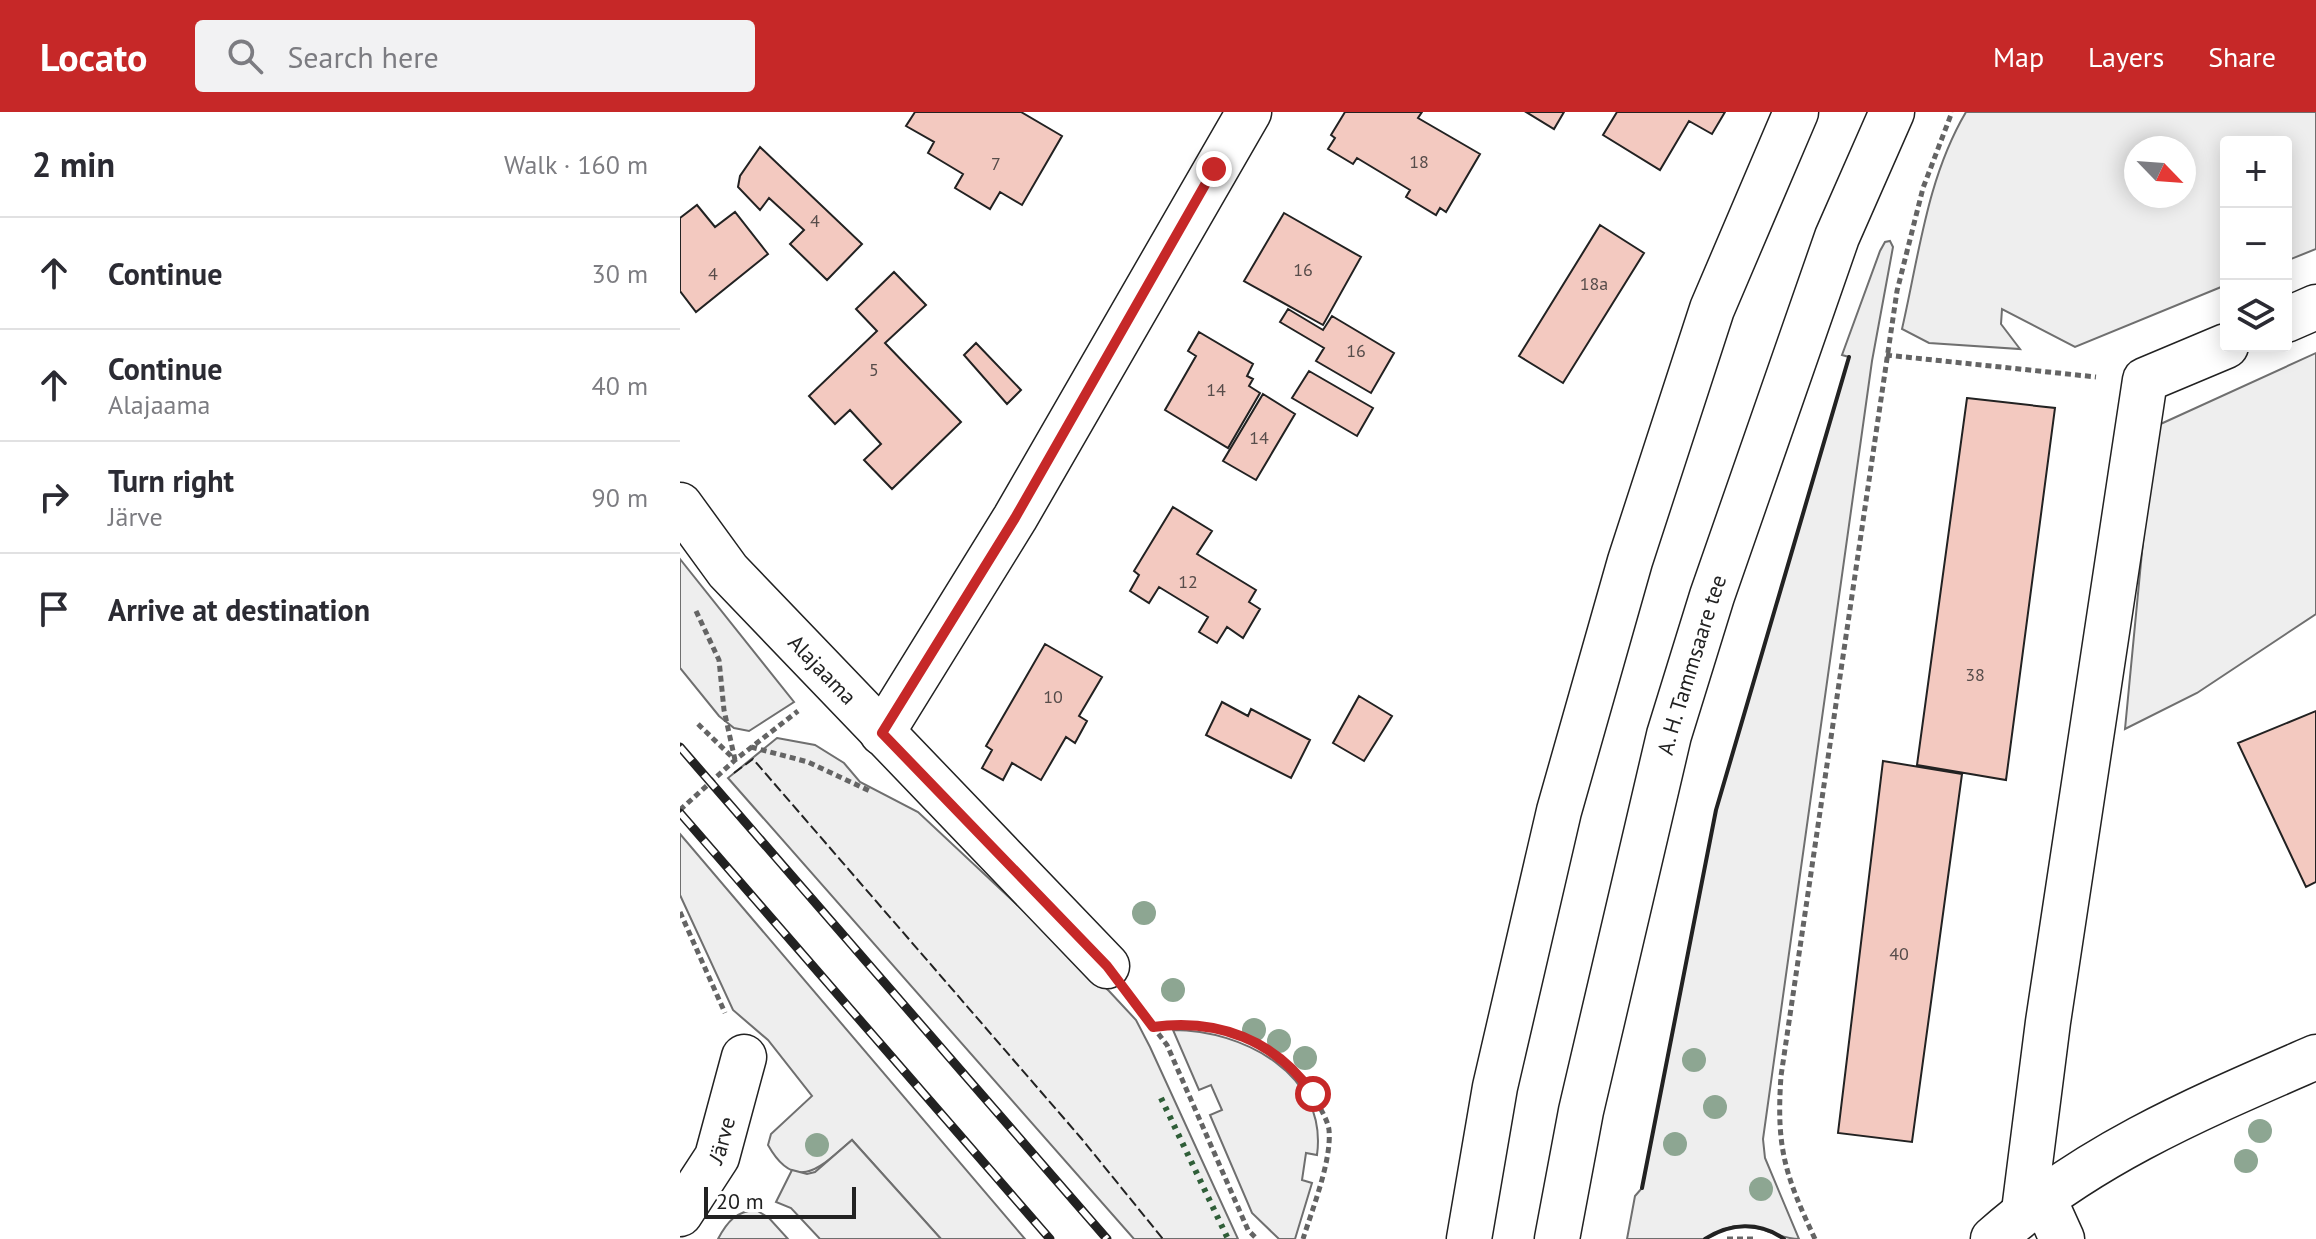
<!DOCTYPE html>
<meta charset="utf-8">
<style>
body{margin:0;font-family:"PT Sans",sans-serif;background:#f2f2f3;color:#2b2b33}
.controls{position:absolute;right:24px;top:24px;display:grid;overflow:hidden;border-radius:8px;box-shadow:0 4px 20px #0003}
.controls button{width:72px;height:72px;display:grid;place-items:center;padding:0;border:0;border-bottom:2px solid #e1e1e2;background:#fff;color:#2b2b33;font:40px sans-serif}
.compass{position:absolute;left:1444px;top:24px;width:72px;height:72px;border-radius:50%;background:#fff;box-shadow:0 4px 20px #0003;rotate:115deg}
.scale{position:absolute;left:24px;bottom:20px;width:152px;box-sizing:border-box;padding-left:8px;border:4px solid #222;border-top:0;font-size:22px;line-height:28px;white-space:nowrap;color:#222;-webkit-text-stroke:6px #fff;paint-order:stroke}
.stop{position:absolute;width:24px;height:24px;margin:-18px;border:6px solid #c62828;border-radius:50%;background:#fff}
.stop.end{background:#c62828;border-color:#fff;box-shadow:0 2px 8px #0008}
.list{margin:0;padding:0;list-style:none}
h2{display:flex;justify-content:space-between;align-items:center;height:104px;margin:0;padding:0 32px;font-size:34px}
h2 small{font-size:26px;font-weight:400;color:#7c7c81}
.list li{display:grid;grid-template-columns:52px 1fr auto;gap:24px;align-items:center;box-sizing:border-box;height:112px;padding:0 32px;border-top:2px solid #e1e1e2}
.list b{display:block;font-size:30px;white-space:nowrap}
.list p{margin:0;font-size:26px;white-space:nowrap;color:#7c7c81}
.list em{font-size:26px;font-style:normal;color:#7c7c81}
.icon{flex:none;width:44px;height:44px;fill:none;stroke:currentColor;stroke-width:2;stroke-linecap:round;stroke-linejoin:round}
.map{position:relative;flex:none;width:1636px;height:1127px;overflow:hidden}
header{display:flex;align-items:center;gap:48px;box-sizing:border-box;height:112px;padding:0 40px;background:#c62828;color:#fff}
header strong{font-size:38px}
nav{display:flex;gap:44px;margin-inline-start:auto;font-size:28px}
.search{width:560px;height:72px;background:#f2f2f3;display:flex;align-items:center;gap:20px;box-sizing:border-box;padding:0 28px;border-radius:8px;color:#7c7c81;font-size:30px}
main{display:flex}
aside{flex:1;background:#fff}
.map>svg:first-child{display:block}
.green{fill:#eee;stroke:#6f6f6f;stroke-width:2;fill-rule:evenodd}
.parking{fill:#ededed;stroke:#6f6f6f;stroke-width:2}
.building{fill:#f3c9c0;stroke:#222;stroke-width:2}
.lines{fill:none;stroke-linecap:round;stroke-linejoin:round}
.minor-casing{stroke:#222;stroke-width:47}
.major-casing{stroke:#222;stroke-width:47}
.path{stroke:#646464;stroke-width:5;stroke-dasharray:6 4;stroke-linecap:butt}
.minor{stroke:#fff;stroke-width:44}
.major{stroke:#fff;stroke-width:44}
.rail-casing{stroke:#222;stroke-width:9}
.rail{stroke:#fff;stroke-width:6;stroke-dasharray:18;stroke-linecap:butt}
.hedge{stroke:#2f5e38;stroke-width:6;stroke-dasharray:4 6;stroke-linecap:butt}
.fence{stroke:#222;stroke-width:2;stroke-dasharray:10 4;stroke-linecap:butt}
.wall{stroke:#222;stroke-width:4}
.tree{fill:#8da692}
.route{stroke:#c62828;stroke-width:10}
.labels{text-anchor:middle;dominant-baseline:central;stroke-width:6;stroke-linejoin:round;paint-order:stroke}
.number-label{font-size:18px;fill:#564c4a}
.street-label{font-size:22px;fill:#222;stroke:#fff}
</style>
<header>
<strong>Locato</strong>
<div class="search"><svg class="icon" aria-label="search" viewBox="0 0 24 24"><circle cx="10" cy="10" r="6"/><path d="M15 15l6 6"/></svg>Search here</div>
<nav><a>Map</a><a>Layers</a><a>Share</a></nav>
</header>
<main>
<aside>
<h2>2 min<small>Walk · 160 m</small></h2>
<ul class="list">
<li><svg class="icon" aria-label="ahead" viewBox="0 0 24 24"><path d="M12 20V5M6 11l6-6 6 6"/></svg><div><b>Continue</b></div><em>30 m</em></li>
<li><svg class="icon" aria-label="ahead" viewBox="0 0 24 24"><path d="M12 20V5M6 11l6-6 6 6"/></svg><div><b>Continue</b><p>Alajaama</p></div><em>40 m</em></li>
<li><svg class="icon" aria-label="right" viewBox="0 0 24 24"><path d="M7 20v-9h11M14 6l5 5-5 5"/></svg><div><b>Turn right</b><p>Järve</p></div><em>90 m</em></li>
<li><svg class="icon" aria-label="arrive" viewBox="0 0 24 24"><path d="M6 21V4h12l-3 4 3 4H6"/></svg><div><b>Arrive at destination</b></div></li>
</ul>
</aside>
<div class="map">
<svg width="1636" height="1127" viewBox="0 0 1636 1127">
<rect width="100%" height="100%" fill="#fff"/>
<path class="green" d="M1286,0h350v137l-30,12v-119h-60v143l-151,62 -73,-38 -1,15 19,25 -91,-6 -27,-14c17,-74 25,-151 64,-217zM1456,36h48v48h-48z
M1210,129l3,6 -21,114 -109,778 2,19 34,81c-21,0 -37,-14 -60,-13 -15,0 -23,10 -35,13 -23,0 -54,0 -77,0l8,-43 7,-8 74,-378 133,-453 -7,-2 38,-104 5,-9z
M1636,241v261l-119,79 -72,36 29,-302z
M0,447l114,143 -45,29 -15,-3 -15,-12 -39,-48z
M97,626l38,7 29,18 16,19 58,30 191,179 27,29 14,27 88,192h-104l-406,-461z
M0,722l345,405h-84l-89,-99c-30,26 -56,55 -84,5l3,-11 41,-38 -44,-56 -35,-30 -53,-115z
M493,918c70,0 155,44 144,125l-11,-2 -4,27 10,3 -17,56h-16l-27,-26 -42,-98 12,-5 -11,-25 -12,5z
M76,1098l13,8 19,21h-70c9,-17 18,-28 38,-29z"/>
<path class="parking" d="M172,1028l89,99h-121l-29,-31 -15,-6 16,-32 15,4 8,-2z"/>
<path class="building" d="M235,0h106l41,24 -40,69 -22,-13 -10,17 -35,-21 8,-14 -35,-21 6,-11 -28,-16z
M665,0h77l-4,6 62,36 -34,58 -6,-4 -4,7 -30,-18 4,-7 -53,-32 -4,6 -25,-15 7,-11 -4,-3z
M846,0h38l-10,17z
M937,0h108l-13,22 -23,-13 -29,49 -57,-35z
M80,35l102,97 -35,36 -37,-36 14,-14 -35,-32 -9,12 -22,-23 2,-11z
M17,93l18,22 20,-15 33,42 -72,58 -16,-21v-73z
M604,101l77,44 -38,68 -79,-44z
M920,113l44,28 -81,130 -44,-27z
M214,160l32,33 -41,38 76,79 -69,67 -28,-29 17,-16 -31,-34 -15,14 -26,-28 68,-65 -21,-22z
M608,197l35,21 9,-14 62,37 -23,40 -55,-32 8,-13 -44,-26z
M519,220l54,32 -6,12 6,3 -4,7 11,7 -32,55 -63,-38 31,-54 -8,-5z
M296,231l45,47 -14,14 -43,-49z
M629,259l64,37 -16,28 -65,-38z
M583,282l32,20 -39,66 -33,-19z
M1287,286l88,10 -49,372 -89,-15z
M493,395l39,24 -15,23 59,36 -7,12 11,7 -17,29 -16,-11 -10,16 -18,-11 9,-15 -49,-30 -10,16 -19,-12 9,-16 -5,-4z
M365,532l57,33 -23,39 8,5 -12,22 -9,-6 -25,43 -29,-17 -9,17 -21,-12 10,-18 -6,-4z
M679,584l33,20 -28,45 -31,-18z
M542,590l26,14 3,-7 59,31 -19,38 -85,-43z
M1636,599v171l-10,5 -68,-144z
M1203,649l79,13 -50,368 -74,-9z"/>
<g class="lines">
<defs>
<g id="minor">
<path d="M1606,208l30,-13"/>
<path id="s1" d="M0,393l48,66 379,395"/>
<path d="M202,621l133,-215 234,-406"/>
<path d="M1363,1085l19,42"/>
<path d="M1344,1099l24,-189 97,-642 81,-34"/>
<path id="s2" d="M0,1102l37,-57 27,-100"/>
<path d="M1313,1127c95,-85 208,-132 323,-182"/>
</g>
<g id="major">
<path d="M789,1127l26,-152 64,-276 71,-250 82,-252 84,-197"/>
<path id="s3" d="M877,1127l24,-128 88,-376 43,-139 125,-359 55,-125"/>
</g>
</defs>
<use href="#minor" class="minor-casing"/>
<use href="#major" class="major-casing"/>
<path class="path" d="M1206,243l210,22
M16,499l23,49 5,50 11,50
M18,612l36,35
M71,635l57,15 62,29
M0,698l55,-50 63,-49
M0,800l45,101
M454,890l33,43 81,185 9,9
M473,915c65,-8 132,14 164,75 4,8 11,19 12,28 3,30 -17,80 -26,109
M1047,1127h30
M1135,1127c-30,-64 -39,-91 -34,-163l116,-785 26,-103 29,-76"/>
<use href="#minor" class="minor"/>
<use href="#major" class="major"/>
<defs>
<path id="rail" d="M0,635l427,492
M0,701l370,426"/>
</defs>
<use href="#rail" class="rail-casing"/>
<use href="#rail" class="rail"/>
<path class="hedge" d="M481,986l67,141"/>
<path class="fence" d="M54,661l19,-14 328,379 82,101"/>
<path class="wall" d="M962,1076l74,-378 133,-453
M1025,1127c25,-16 54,-18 79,0"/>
</g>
<g class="tree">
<circle cx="464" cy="801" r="12"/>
<circle cx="493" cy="878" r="12"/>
<circle cx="574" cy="918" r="12"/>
<circle cx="599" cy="929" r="12"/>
<circle cx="625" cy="946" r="12"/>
<circle cx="1014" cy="948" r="12"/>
<circle cx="1035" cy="995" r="12"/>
<circle cx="1580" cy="1019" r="12"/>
<circle cx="995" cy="1032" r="12"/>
<circle cx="137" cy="1033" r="12"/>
<circle cx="1566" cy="1049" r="12"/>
<circle cx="1081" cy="1077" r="12"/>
</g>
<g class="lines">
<path class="route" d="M534,57l-199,349 -133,215 225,233 46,61c65,-9 122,13 160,67"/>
</g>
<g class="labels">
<g class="number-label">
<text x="739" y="49">18</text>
<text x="316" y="51">7</text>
<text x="135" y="108">4</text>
<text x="623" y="157">16</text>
<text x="33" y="161">4</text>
<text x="914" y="171">18a</text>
<text x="676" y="238">16</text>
<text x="194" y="257">5</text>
<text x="536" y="277">14</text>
<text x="579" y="325">14</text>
<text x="508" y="469">12</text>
<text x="1295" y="562">38</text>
<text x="373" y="584">10</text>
<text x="1219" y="841">40</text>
</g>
<g class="street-label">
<text stroke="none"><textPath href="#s3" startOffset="590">A. H. Tammsaare tee</textPath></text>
<text stroke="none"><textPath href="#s1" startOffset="218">Alajaama</textPath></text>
<text stroke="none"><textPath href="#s2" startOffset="86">Järve</textPath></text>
</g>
</g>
</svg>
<div class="controls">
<button>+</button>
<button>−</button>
<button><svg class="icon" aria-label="layers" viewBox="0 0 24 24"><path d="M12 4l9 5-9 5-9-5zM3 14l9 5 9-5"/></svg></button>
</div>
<svg class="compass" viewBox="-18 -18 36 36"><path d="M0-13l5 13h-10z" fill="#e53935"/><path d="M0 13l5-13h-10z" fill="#7c7c81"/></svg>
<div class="scale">20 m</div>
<div class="stop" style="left:633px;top:982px"></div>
<div class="stop end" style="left:534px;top:57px"></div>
</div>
</main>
